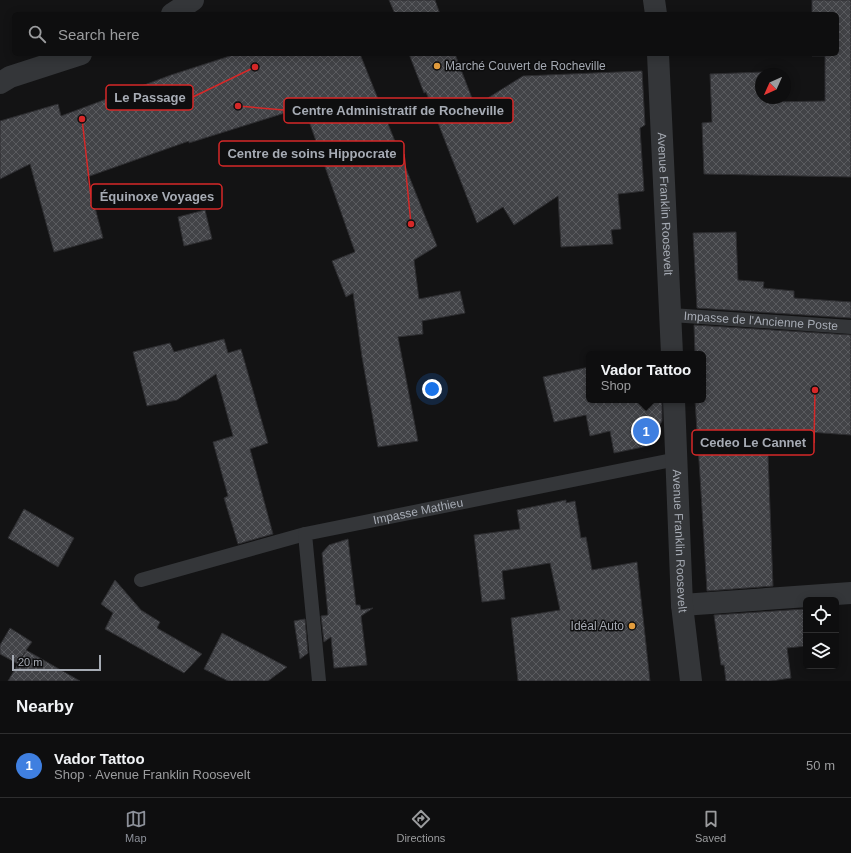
<!DOCTYPE html>
<meta charset="utf-8">
<style>
body{margin:0;font-family:Arial,sans-serif;background:#171718;color:#f1f3f6}
.controls{position:absolute;right:12px;bottom:12px;display:grid;overflow:hidden;border-radius:6px;box-shadow:0 2px 10px #0003}
.controls button{width:36px;height:36px;display:grid;place-items:center;padding:0;border:0;border-bottom:1px solid #2e2e2f;background:#0e0e0f;color:#f1f3f6;font:20px sans-serif}
.compass{position:absolute;left:755px;top:68px;width:36px;height:36px;border-radius:50%;background:#0e0e0f;box-shadow:0 2px 10px #0003;rotate:225deg}
.scale{position:absolute;left:12px;bottom:10px;width:89px;box-sizing:border-box;padding-left:4px;border:2px solid #a6abb4;border-top:0;font-size:11px;line-height:14px;white-space:nowrap;color:#a6abb4;-webkit-text-stroke:3px #0e0e0f;paint-order:stroke}
.you{position:absolute;left:432px;top:389px;width:14px;height:14px;margin:-10px;border:3px solid #fff;border-radius:50%;background:#1a73e8;box-shadow:0 0 0 6px #1a73e833}
.badge{display:grid;place-items:center;width:26px;height:26px;border-radius:50%;background:#8c9099;color:#fff;font-size:13px;font-weight:700}
.pin{position:absolute;translate:-50% -50%;border:2px solid #fff;box-shadow:0 1px 4px #0006}
.popup{position:absolute;left:586px;top:351px;width:120px;height:52px;box-sizing:border-box;display:grid;place-content:center;border-radius:6px;background:#0e0e0f;filter:drop-shadow(0 1px 3px #0005);font-size:13px;white-space:nowrap;color:#9b9c9e}
.popup b{font-size:15px;color:#f1f3f6}
.popup::after{content:'';position:absolute;left:50%;top:100%;margin-left:-8px;border:8px solid transparent;border-top-color:#0e0e0f}
.list{margin:0;padding:0;list-style:none}
h2{display:flex;justify-content:space-between;align-items:center;height:52px;margin:0;padding:0 16px;font-size:17px}
h2 small{font-size:13px;font-weight:400;color:#9b9c9e}
.list li{display:grid;grid-template-columns:26px 1fr auto;gap:12px;align-items:center;box-sizing:border-box;height:64px;padding:0 16px;border-top:1px solid #2e2e2f}
.list b{display:block;font-size:15px;white-space:nowrap}
.list p{margin:0;font-size:13px;white-space:nowrap;color:#9b9c9e}
.list em{font-size:13px;font-style:normal;color:#9b9c9e}
.icon{flex:none;width:22px;height:22px;fill:none;stroke:currentColor;stroke-width:2;stroke-linecap:round;stroke-linejoin:round}
.map{position:relative;flex:none;width:851px;height:681px;overflow:hidden}
.search{position:absolute;background:#0e0e0f;box-shadow:0 2px 10px #0003;left:12px;right:12px;top:12px;height:44px;display:flex;align-items:center;gap:10px;box-sizing:border-box;padding:0 14px;border-radius:6px;color:#9b9c9e;font-size:15px}
.sheet{height:116px;background:#0e0e0f}
nav{display:flex;justify-content:space-around;align-items:center;box-sizing:border-box;height:56px;border-top:1px solid #2e2e2f;background:#0e0e0f;font-size:11px;color:#9b9c9e}
nav a{display:grid;justify-items:center;gap:2px}
nav .on{color:#8c9099}
.map>svg:first-child{display:block}
.building{fill:url(#building-cross-hatch);stroke:#2d2d30}
.lines{fill:none;stroke-linecap:round;stroke-linejoin:round}
.service{stroke:#343639;stroke-width:14}
.minor{stroke:#343639;stroke-width:22}
.tertiary{stroke:#343639;stroke-width:22}
.poi-dot{fill:#e29c3d;stroke:#0e0e0f;stroke-width:1.5}
.labels{text-anchor:middle;dominant-baseline:central;stroke-width:3;stroke-linejoin:round;paint-order:stroke}
.poi-label{font-size:12px;fill:#a6abb4;stroke:#0e0e0f;text-anchor:start}
.street-label{font-size:12px;fill:#a6abb4;stroke:#0e0e0f}
.leader{fill:none;stroke:#d62828;stroke-width:1.5}
.callout-dot{fill:#d62828;stroke:#0e0e0f;stroke-width:1.5}
.callout{fill:#0e0e0f;stroke:#d62828;stroke-width:1.5}
.callout-label{font-size:13px;text-anchor:middle;font-weight:bold;fill:#a6abb4}
</style>
<div class="map">
<svg width="851" height="681" viewBox="0 0 851 681">
<defs>
<pattern id="building-cross-hatch" width="8" height="8" patternUnits="userSpaceOnUse"><rect width="8" height="8" fill="#424347"/><path d="M0 0l8 8M0 8l8-8" fill="none" stroke="#5a5b5f"/></pattern>
</defs>
<rect width="100%" height="100%" fill="#131314"/>
<path class="building" d="M389,0h46l5,14h-45z
M812,0h39v177l-147,-3 -2,-51 10,-1 -2,-48 54,-2v2h-3v24h5v4l59,-1v-45h-13v-2h25v-40h-25z
M236,54h124l77,192 -23,14 5,39 41,-8 5,22 -43,8 1,13 -25,3 20,104 -40,6 -16,-90 -9,-64 -7,4 -14,-36 23,-9 -51,-145 -115,36v-2l-102,36 16,61 -49,14 -24,-88 -30,15v-58l58,-17 3,12 110,-41z
M409,54h46l20,52 48,-30 119,-5 3,54 -5,3 4,63 -26,3 3,35 -10,1 2,14 -52,3 -3,-51 -44,29 -11,-18 -26,16 -51,-131 -2,1z
M205,210l7,29 -28,7 -6,-29z
M736,232l2,48 26,2 -1,6 31,3v7l57,4v16l-154,-10 -4,-75z
M694,325l157,10v100l-84,-6 6,157 -66,5 -7,-115 -5,-76h8v-46h-8z
M224,339l4,14 13,-4 27,94 -18,6 23,85 -35,10 -14,-46 4,-2 -15,-54 20,-6 -17,-62 -39,26 -30,6 -14,-54 37,-9 4,9z
M589,367v33h73v21l-14,25 -34,7 -4,-22 -20,5 -4,-21 -32,7 -11,-45z
M566,500v3l9,-2 6,37 5,-1 6,33 45,-8 13,119h-132l-7,-63 49,-8 -10,-47 -48,8 3,28 -23,3 -8,-67 46,-6 -3,-19z
M24,509l50,29 -16,29 -50,-29z
M348,539l8,66h4l1,5 12,-2 -12,8 6,49 -33,3 -3,-31 -7,5 -3,-26 7,-1 -6,-62 7,-8z
M115,580l26,30 19,12 -3,6 45,26 -18,19 -79,-44 8,-16 -12,-9z
M806,609v37l-19,2 4,30 -20,3h-45l-2,-16h-3l-7,-50z
M305,619l3,34 -8,6 -6,-38z
M10,628l22,14 -6,8 54,31h-72l17,-29 -7,12 -18,-10v-9z
M222,633l65,34 -19,14h-40l-24,-12z"/>
<g class="lines">
<g class="service">
<path id="s1" d="M671,315l180,12"/>
<path d="M141,580l164,-46"/>
<path id="s2" d="M319,681l-14,-147 372,-75"/>
</g>
<path class="minor" d="M172,14l21,-14
M0,83l10,-6 71,-23
M682,605l169,-12"/>
<g class="tertiary">
<path d="M654,0l2,14"/>
<path id="s3" d="M658,54l14,300"/>
<path id="s4" d="M674,400l8,205 9,76"/>
</g>
</g>
<g class="poi-dot">
<circle cx="437" cy="66" r="4"/>
<circle cx="632" cy="626" r="4"/>
</g>
<g class="labels">
<g class="poi-label">
<text x="445" y="66">Marché Couvert de Rocheville</text>
<text x="624" y="626" text-anchor="end">Idéal Auto</text>
</g>
<g class="street-label">
<text stroke="none"><textPath href="#s3" startOffset="150">Avenue Franklin Roosevelt</textPath></text>
<text stroke="none"><textPath href="#s1" startOffset="90">Impasse de l'Ancienne Poste</textPath></text>
<text stroke="none"><textPath href="#s2" startOffset="263">Impasse Mathieu</textPath></text>
<text stroke="none"><textPath href="#s4" startOffset="141">Avenue Franklin Roosevelt</textPath></text>
</g>
</g>
<path class="leader" d="M255 67L193 97M238 106L284 110M411 224L404 154M82 119L91 197M815 390L814 443"/>
<g class="callout-dot">
<circle cx="255" cy="67" r="4"/>
<circle cx="238" cy="106" r="4"/>
<circle cx="411" cy="224" r="4"/>
<circle cx="82" cy="119" r="4"/>
<circle cx="815" cy="390" r="4"/>
</g>
<g class="callout">
<rect x="106" y="85" width="87" height="25" rx="4"/>
<rect x="284" y="98" width="229" height="25" rx="4"/>
<rect x="219" y="141" width="185" height="25" rx="4"/>
<rect x="91" y="184" width="131" height="25" rx="4"/>
<rect x="692" y="430" width="122" height="25" rx="4"/>
</g>
<g class="callout-label">
<text x="150" y="102">Le Passage</text>
<text x="398" y="115">Centre Administratif de Rocheville</text>
<text x="312" y="158">Centre de soins Hippocrate</text>
<text x="157" y="201">Équinoxe Voyages</text>
<text x="753" y="447">Cedeo Le Cannet</text>
</g>
</svg>
<div class="controls">
<button><svg class="icon" aria-label="locate" viewBox="0 0 24 24"><circle cx="12" cy="12" r="6"/><path d="M12 2v4M12 18v4M2 12h4M18 12h4"/></svg></button>
<button><svg class="icon" aria-label="layers" viewBox="0 0 24 24"><path d="M12 4l9 5-9 5-9-5zM3 14l9 5 9-5"/></svg></button>
</div>
<svg class="compass" viewBox="-18 -18 36 36"><path d="M0-13l5 13h-10z" fill="#e53935"/><path d="M0 13l5-13h-10z" fill="#9b9c9e"/></svg>
<div class="scale">20 m</div>
<div class="you"></div>
<div class="pin badge" style="left:646px;top:431px;background:#3f7fe0">1</div>
<div class="popup"><b>Vador Tattoo</b>Shop</div>
<div class="search"><svg class="icon" aria-label="search" viewBox="0 0 24 24"><circle cx="10" cy="10" r="6"/><path d="M15 15l6 6"/></svg>Search here</div>
</div>
<section class="sheet">
<h2>Nearby<small></small></h2>
<ul class="list">
<li><span class="badge" style="background:#3f7fe0">1</span><div><b>Vador Tattoo</b><p>Shop · Avenue Franklin Roosevelt</p></div><em>50 m</em></li>
</ul>
</section>
<nav>
<a class="on"><svg class="icon" aria-label="map" viewBox="0 0 24 24"><path d="M3 6l6-2 6 2 6-2v14l-6 2-6-2-6 2zM9 4v14M15 6v14"/></svg>Map</a>
<a><svg class="icon" aria-label="directions" viewBox="0 0 24 24"><path d="M12 3l9 9-9 9-9-9zM9 14v-3h6M13 9l2 2-2 2"/></svg>Directions</a>
<a><svg class="icon" aria-label="saved" viewBox="0 0 24 24"><path d="M7 4h10v16l-5-4-5 4z"/></svg>Saved</a>
</nav>
